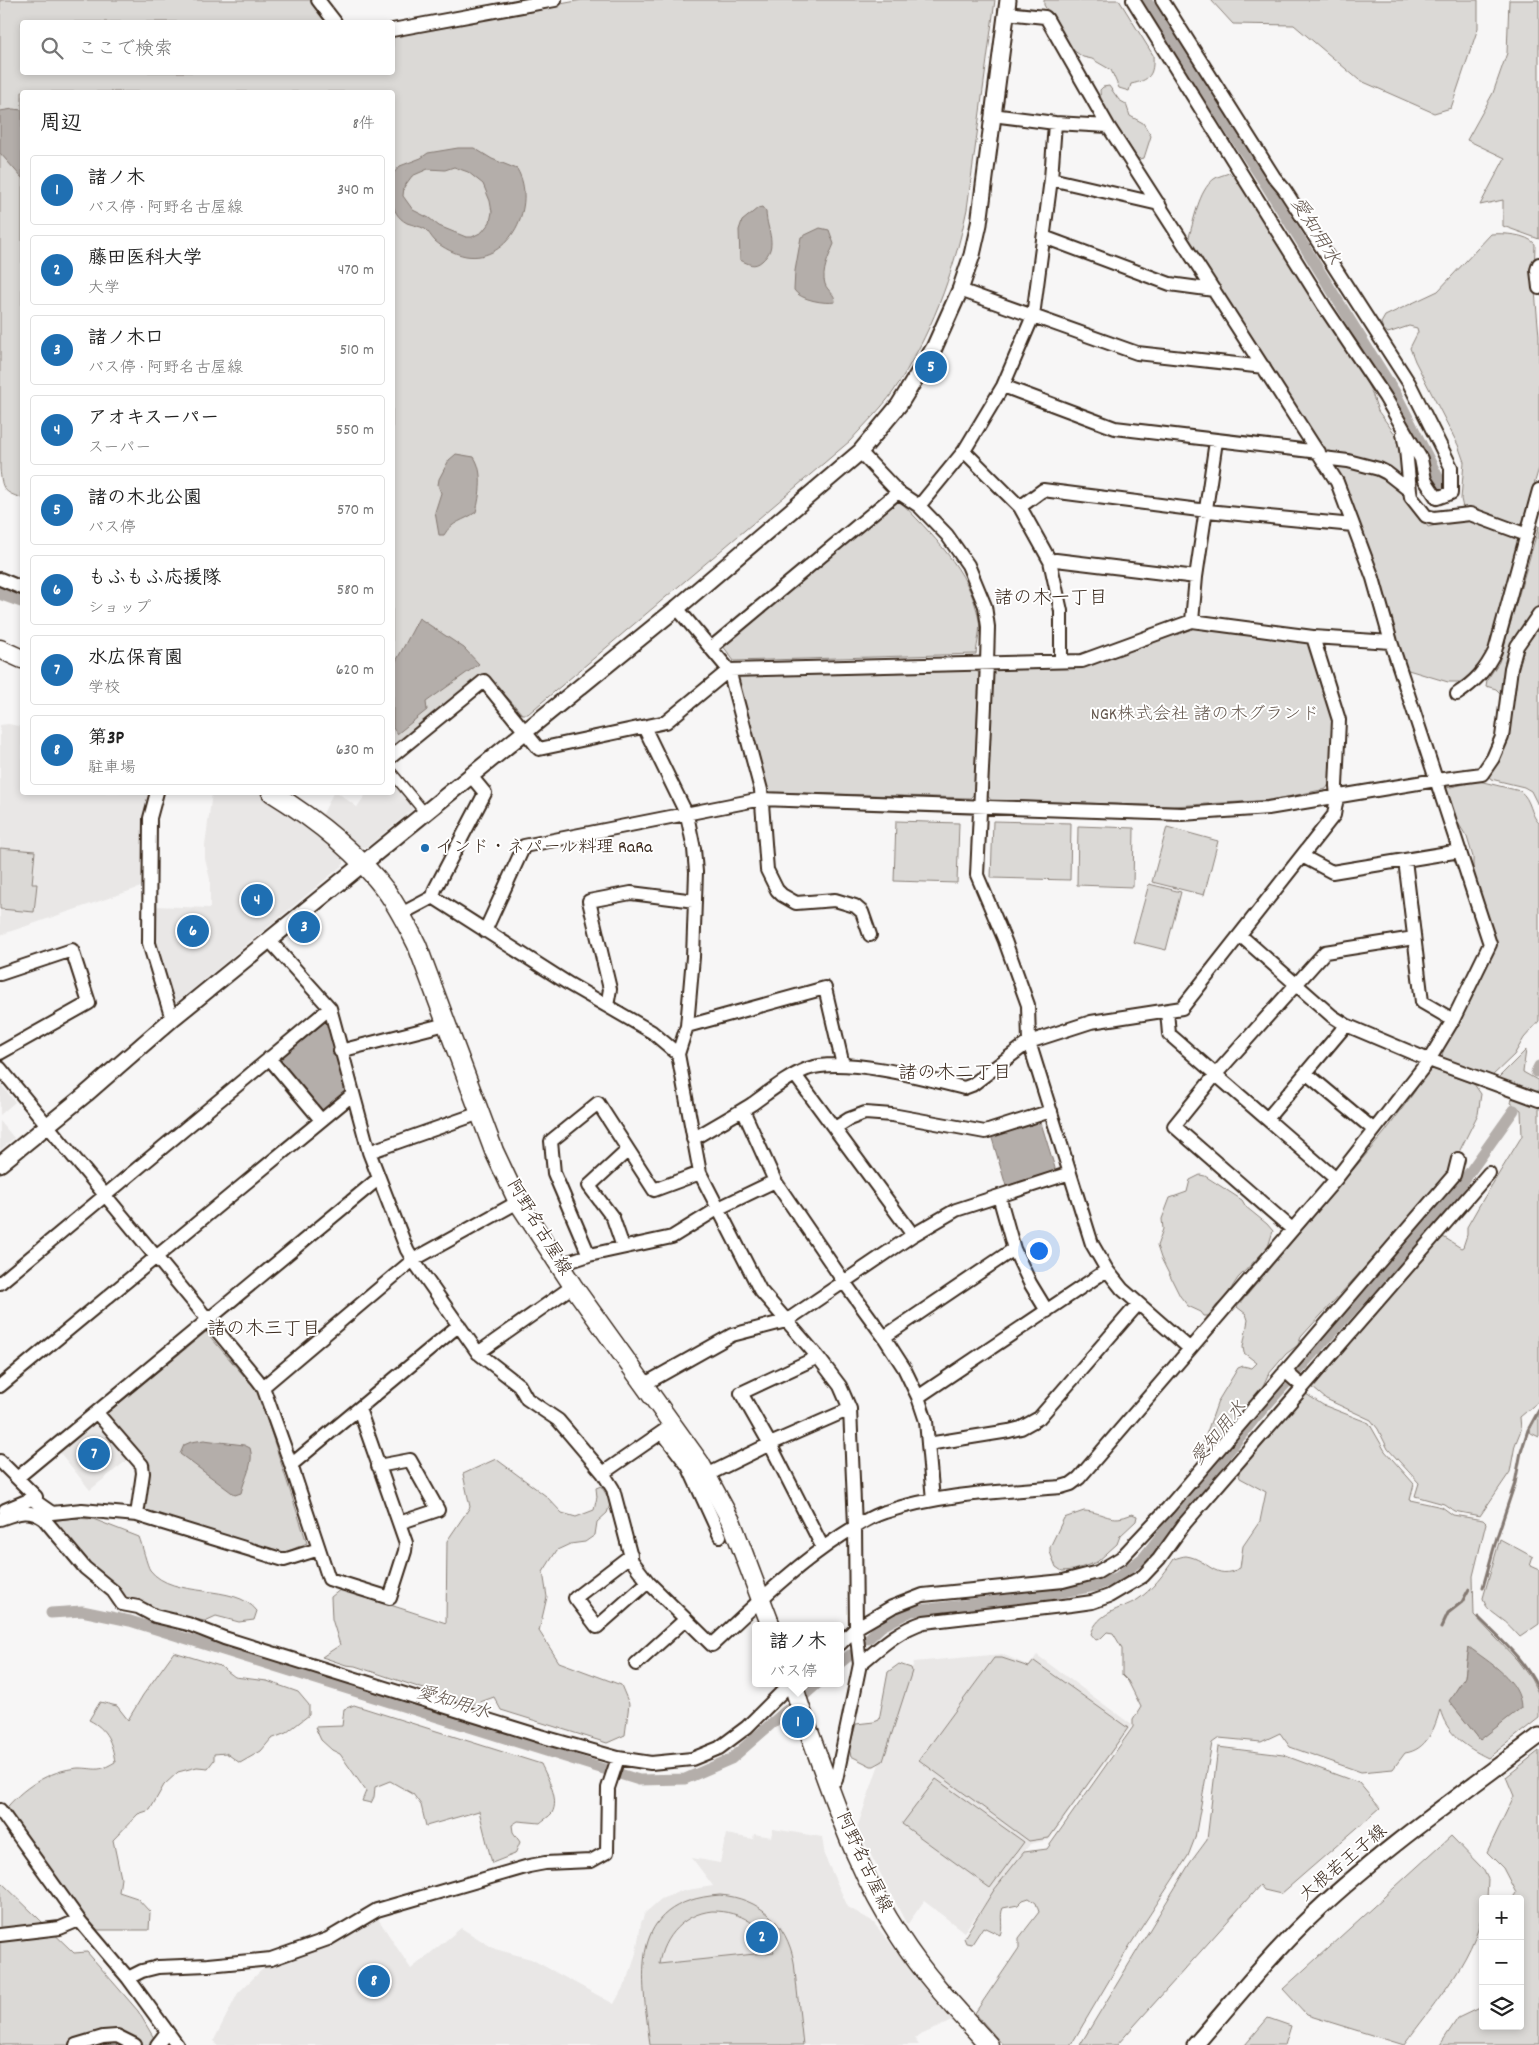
<!DOCTYPE html>
<html lang="ja">
<meta charset="utf-8">
<style>
body{margin:0;font-family:Dekko,"Klee One",sans-serif;background:#f2f2f2;color:#222}
.controls{position:absolute;right:15px;bottom:15px;display:grid;overflow:hidden;border-radius:5px;box-shadow:0 2px 8px #0003}
.controls button{width:45px;height:45px;display:grid;place-items:center;padding:0;border:0;border-bottom:1px solid #e0e0e0;background:#fff;color:#222;font:25px sans-serif}
.you{position:absolute;left:1038px;top:1250px;width:18px;height:18px;margin:-12px;border:4px solid #fff;border-radius:50%;background:#1a73e8;box-shadow:0 0 0 8px #1a73e833}
.badge{display:grid;place-items:center;width:32px;height:32px;border-radius:50%;background:#1f6fb2;color:#fff;font-size:16px;font-weight:700}
.pin{position:absolute;translate:-50% -50%;border:2px solid #fff;box-shadow:0 1px 5px #0006}
.popup{position:absolute;left:752px;top:1622px;width:92px;height:65px;box-sizing:border-box;display:grid;place-content:center;border-radius:5px;background:#fff;filter:drop-shadow(0 1px 4px #0005);font-size:16px;white-space:nowrap;color:#767676}
.popup b{font-size:19px;color:#222}
.popup::after{content:'';position:absolute;left:50%;top:100%;margin-left:-10px;border:10px solid transparent;border-top-color:#fff}
.list{margin:0;padding:0;list-style:none}
h2{display:flex;justify-content:space-between;align-items:center;height:65px;margin:0;padding:0 20px;font-size:21px}
h2 small{font-size:16px;font-weight:400;color:#767676}
.list li{display:grid;grid-template-columns:32px 1fr auto;gap:15px;align-items:center;box-sizing:border-box;height:70px;margin:0 10px 10px;padding:0 10px;border:1px solid #e0e0e0;border-radius:5px}
.list b{display:block;font-size:19px;white-space:nowrap}
.list p{margin:0;font-size:16px;white-space:nowrap;color:#767676}
.list em{font-size:16px;font-style:normal;color:#767676}
.icon{flex:none;width:28px;height:28px;fill:none;stroke:currentColor;stroke-width:2;stroke-linecap:round;stroke-linejoin:round}
.map{position:relative;flex:none;width:1539px;height:2045px;overflow:hidden}
.search{position:absolute;background:#fff;box-shadow:0 2px 8px #0003;left:20px;top:20px;width:375px;height:55px;display:flex;align-items:center;gap:12px;box-sizing:border-box;padding:0 18px;border-radius:5px;color:#767676;font-size:19px}
.panel{position:absolute;background:#fff;box-shadow:0 2px 8px #0003;left:20px;top:90px;width:375px;height:705px;border-radius:5px}
.map>svg:first-child{display:block}
.built{fill:#e9e7e6}
.green{fill:#dbd9d6;stroke:#8b827a;fill-rule:evenodd}
.water{fill:#b4aeaa;stroke:#847972;fill-rule:evenodd}
.lines{fill:none;stroke-linecap:round;stroke-linejoin:round}
.stream{stroke:#847972;stroke-width:3}
.canal{stroke:#b4aeaa;stroke-width:11}
.river{stroke:#b4aeaa;stroke-width:19}
.pedestrian-casing{stroke:#3b2a1e;stroke-width:12}
.minor-casing{stroke:#3b2a1e;stroke-width:16}
.tertiary-casing{stroke:#3b2a1e;stroke-width:19}
.secondary-casing{stroke:#3b2a1e;stroke-width:21}
.pedestrian{stroke:#fff;stroke-width:9}
.minor{stroke:#fff;stroke-width:12}
.tertiary{stroke:#fff;stroke-width:15}
.secondary{stroke:#fff;stroke-width:18}
.poi-dot{fill:#1f6fb2;stroke:#fff;stroke-width:2}
.labels{text-anchor:middle;dominant-baseline:central;stroke-width:4;stroke-linejoin:round;paint-order:stroke}
.park-label{font-size:18px;fill:#63564c;stroke:#fff}
.poi-label{font-size:18px;fill:#3b2a1e;stroke:#fff;text-anchor:start}
.street-label{font-size:18px;fill:#3b2a1e;stroke:#fff}
.water-label{font-size:19px;font-style:italic;fill:#65584f;stroke:#fff}
.neighbourhood-label{font-size:19px;fill:#3b2a1e;stroke:#fff}
</style>
<div class="map">
<svg width="1539" height="2045" viewBox="0 0 1539 2045">
<rect width="100%" height="100%" fill="#f7f6f6"/>
<filter id="ink" filterUnits="userSpaceOnUse"><feTurbulence type="fractalNoise" baseFrequency=".02" numOctaves="2"/><feDisplacementMap in="SourceGraphic" scale="10" xChannelSelector="R" yChannelSelector="G"/><feConvolveMatrix kernelMatrix="1 2 1 2 8 2 1 2 1" color-interpolation-filters="sRGB"/></filter>
<g filter="url(#ink)">
<path class="built" d="M9,724l13,3v65l131,1 -9,93 -144,49v-210z
M393,779l20,25 -1,6 -45,37h-9l-36,-31 11,-23h5l19,14 10,-14 25,-1z
M212,793h49l39,24 44,38v9l-168,139h-5l-19,-74 1,-23 57,2v-29l-5,-20v-14z
M0,1083l15,19 -15,13z
M0,1121l14,17 -14,12z
M94,1421h3l34,36 -41,33 -32,-40z
M1002,1654l27,12 8,-11 95,70 -83,115 -19,4 -66,88 -40,-31 -17,24 -50,-97 57,-166z
M773,1829l49,8 3,20 23,50 24,14 82,99 -40,18 5,7h-703l-2,-5 24,-47 33,-32 104,-47 36,55 50,-41 34,21 36,10 83,45 15,-28 7,-23 5,-30 4,-10 16,-14 20,-8 32,-5 -21,-28 28,5 6,-29 27,5 1,-5 17,3z"/>
<path class="green" d="M0,0h312l17,22h-307v50h370l1,-37 189,-35h413l-28,209c-14,67 -36,126 -74,183 -12,17 -29,33 -43,49l-322,273h-6l-36,-41 -90,74h-4v-655h-370v406c-19,-6 -20,-9 -22,-29z
M1044,0h75l34,55c1,20 -3,25 -22,29l-2,7 -10,-3 -8,-18 -19,-11 -9,-2 -13,-9 -26,-43z
M1211,0h267v28l-27,80 -17,5 -75,-33 -65,-55 -61,-1z
M1509,0h30v239l-36,-13v-26l-23,5 25,-47 -38,-18 26,-47 14,-40z
M1109,86l10,14 7,4 4,12 13,7 8,13 -7,22 -6,1 -37,-57 -1,-12 3,-3z
M1229,173l14,9 104,165 25,46 6,18 20,27 8,47 -80,-30 -138,-215c6,-18 10,-49 26,-61 4,-3 10,-4 15,-6z
M1491,234c12,-1 36,0 44,10l-1,36 5,56v132l-18,60 -58,-20 -2,-9 3,-37 -6,-17 -43,-84 -5,-13 8,-16 -1,-4 -8,-2 -21,7 -5,-4 -2,-6 4,-7 53,-25z
M1329,461l25,4 39,16 5,9 10,8 20,29 34,-8 10,1 47,17 1,5 -31,109 -10,17 -10,10 -8,4h-13l-43,-13z
M898,499c33,35 72,71 81,121 2,10 -2,23 -3,34l-242,7 -11,-15z
M1539,526v83l-37,86 -6,-6 -10,-3 1,-6 12,-18z
M1539,620v183h-2l-6,-12 -7,-4 -33,-8 -3,-4 30,-115 9,-24z
M1195,626l107,13 8,5 26,79 -5,58 -5,8 -54,11 -99,6 -182,-6 -4,-5 5,-123 5,-4 85,-2z
M975,670l4,3 -5,121 -4,4 -202,-6 -4,-5 -28,-106 4,-5z
M1479,781l41,10c12,9 10,24 19,32v198l-15,17 -10,17 -24,23 -44,-16 -4,-6 2,-9 15,-26 35,-77 -21,-74v-13l-6,-20 -9,-14 -12,-35z
M896,821l63,2 -2,60 -63,-2z
M993,821l78,2 -1,57 -79,-2z
M1078,826l56,2 -1,59 -56,-2z
M1167,827l51,14 -14,54 -52,-13z
M0,848l35,3 -3,33h5l-3,28 -34,-3z
M1149,884l32,8 -15,58 -33,-8z
M1526,1050l-3,22 16,9v16l-44,-16z
M1429,1068l45,16 7,10 -3,20 -32,64 -145,159 -3,8 -12,9 -18,21 -7,15 -57,60 -2,-4 16,-45 20,-33 5,-2 9,2 5,-5 -13,-10 -1,-6 5,-27 -2,-6 -9,-7 148,-175 30,-41 6,-13z
M1513,1095l26,9v297l-19,16 1,13 -6,15 -5,27 -30,44 -26,-5 -10,-7 -29,-8 4,-13 -31,-34 -10,-20 -7,-9 -45,-21 -13,-11 127,-151 5,1 16,10 2,-1 4,-12v-8l12,-21 43,-70 -1,-26 -10,-7z
M1200,1175l5,1 37,24 4,7 21,17 6,7 -5,16 -30,31 -13,20 -9,8 -4,8 -3,2h-5l-3,-4 -13,-6 -8,-10 -19,-38 -4,-12 6,-17 -1,-10 8,-21 17,-6 3,-12z
M206,1332l52,60 49,151 -23,10 -135,-40 -5,-5 6,-44 -45,-49z
M1306,1394l17,11 46,18 16,28 29,33 -4,16 32,7 11,8 30,5 3,3 -13,53 1,39 43,45 14,19 8,16v23l-51,40c-23,-11 -42,-25 -48,-49 -5,19 -13,41 -35,44l-12,16 -32,3 -71,-25 -10,-14 -19,9 -42,-4 -7,5 -17,95 -7,18 -58,89 -59,100h-68l-28,-32 44,-65v-10l20,-26 -3,-9 -7,-5 -6,2 -5,5 -15,3c-4,8 1,18 -3,27l-17,-8 -11,17 -6,-1 -2,-5 30,-48 30,-38 23,-3 86,-122v-7l8,-13 -13,-26 -6,-6v-27l-9,-15 -6,-1 -6,6 -5,2 -5,-6c7,-22 28,-24 46,-34 14,-9 28,-27 37,-41 3,-1 9,-3 12,-3 23,3 28,26 54,12l3,-22 17,-25 6,-29 -26,-14 -3,-11zM1469,1647l11,93 -30,-39 15,-24z
M1539,1413v24l-10,-5z
M496,1459l50,37 16,17 14,4 18,-7 3,-13 -1,-9 5,-2 10,16 -4,11 -10,9 -2,13 -10,7 -15,2 -13,6 -14,22 4,25 -8,34 20,31 62,23 8,19 -4,31 -18,8 -106,-33 -7,-13 -22,8 -117,-39 -9,-1 -24,-8 18,-12 -8,-26 -1,-22 10,-8 105,34 1,-82 23,-34 -7,-33z
M1084,1511c21,1 26,13 48,3l5,2 -1,5 -16,15 -3,8 -20,18 -23,8 -12,1 -6,-4 -6,-15v-5l14,-29z
M72,1518l21,1 46,18c3,7 8,29 11,33 23,30 85,12 107,41l-3,9 -15,2 -23,-6 -11,5 -33,-6 -41,-14 -40,-31 -39,-49z
M1500,1539l33,18 -3,9 9,4v54l-19,13c-6,-6 -12,-14 -20,-19 -9,-7 -14,-9 -17,-20z
M174,1652l46,14 15,11 32,4 31,11 11,13v10l-23,18 -15,6 -10,12 -21,12 -14,-10 -12,1v6l-6,8 -11,-1 -19,5 -14,13 -14,25 -12,4 -25,26 8,38 -2,14 18,6 13,14 -1,18h-51l-31,-33 -63,-86c17,-22 45,-41 74,-43 19,0 19,5 37,-6 -3,-20 -8,-33 -26,-42l11,-18 17,4 11,14 15,-25z
M994,1658h8l27,9 5,-6 94,67 -79,110 -20,3 -110,-81z
M899,1664l12,4 1,3 -29,90 -9,5h-3l-20,-10 -2,-7 7,-25 18,-2 5,-2 9,-48z
M354,1705l187,59c6,13 19,35 11,49 -3,4 -9,7 -12,10l-22,-2 -6,4 1,7 7,10 -5,12 -23,9 -13,-52 -53,15 -5,-21 -8,-11 -23,-13 -15,6 -1,10 -3,6 -9,-2 4,-10 -26,-37 -8,-4 -11,-10 -6,-13 27,-1 2,-17z
M1218,1747l65,8 76,28 21,25 -99,86 -17,-4 -4,-5 -143,160h-37l110,-182 17,-23z
M1539,1751v294h-99l18,-27 25,-12v20h37v-127h-8l4,-6 -13,-25 -16,-16 27,-56 -8,-19z
M936,1779l88,63 -34,46 -88,-64z
M1451,1836l32,33 5,10 -1,20h-4c0,51 -50,106 -79,146l-97,-30 -24,-26z
M0,1881l74,72 13,-1 51,59 20,34h-158z
M720,1895c39,3 67,28 74,67l9,83h-153c-8,-68 -25,-143 70,-150zM712,1911c29,0 51,14 62,41l-115,12c4,-28 25,-50 53,-53z
M1268,2018l23,8 -6,19h-40z"/>
<path class="water" d="M13,109l9,1v68l-22,-25v-42z
M458,148h16l18,11 25,10c21,35 -7,94 -51,87 -11,-2 -23,-8 -31,-15 -4,-4 -6,-9 -10,-12 -5,-3 -13,-4 -18,-6 -19,-10 -15,-31 -14,-49l7,-8 21,-8 7,-5zM454,167l14,5 15,12 7,17 2,11 -2,10 -8,10 -10,5h-6l-27,-11 -10,-8 -16,-8 -10,-14 1,-9 8,-11 16,-7 17,1z
M762,207l4,5c1,20 13,34 -4,49 -8,7 -13,3 -22,-1l-1,-30 3,-9 16,-13z
M820,228l9,2 5,14c-5,12 -13,28 -9,40 3,8 10,9 10,18 -10,2 -35,-2 -41,-12l1,-19 6,-34z
M456,454l18,3c10,15 6,38 2,55 -12,9 -24,9 -32,23h-5l-4,-23 6,-19 -3,-8 1,-6 10,-19z
M419,618l45,30 15,16 -53,38 1,8 -30,24 -4,-6v-61z
M323,1022l4,1 18,67 -1,4 -22,17 -41,-49v-6z
M1038,1121l3,2 14,45 -1,3 -48,15 -15,-51z
M204,1440l40,5 6,3c5,14 -6,31 -9,45l-6,2 -55,-41 4,-9 7,-3z
M1469,1647c19,15 52,33 52,61l-41,32 -31,-39 16,-24z"/>
<g class="lines">
<path class="stream" d="M1483,1587l14,-50 18,-54 6,-31 7,-22 11,-20
M1478,1617c25,25 45,41 61,73
M1441,1628l7,-15 14,-11 7,-13"/>
<path class="canal" d="M1146,0l120,185 130,209 48,95
M1536,1072l3,-6
M51,1613l31,-2 48,10 509,159 46,-1 46,-20 87,-76
M868,1639l14,-13 29,-15 116,-13 69,-12 22,-9 26,-20 111,-139 195,-218 64,-90
M840,1663l10,-8"/>
<path class="river" d="M0,590l22,8"/>
<defs>
<path id="pedestrian" d="M392,773l33,40"/>
<path id="minor" d="M318,0l17,22
M1133,0l191,306 61,91 36,62 4,21 12,18 14,-5v-26l-42,-84 -125,-194 -10,-12 -112,-177
M392,30l163,-30
M992,115l63,8 53,3
M1051,179l108,25
M1044,237l126,47 44,6
M1539,264l-2,6 2,18
M960,290l177,63 127,14
M1003,386l112,42 204,24
M1403,434l3,15 4,42
M964,451l56,56 30,54 11,50v50
M860,452l38,40 21,14 28,29 21,30 17,41 3,21 -1,36 -10,212 28,66 23,64 1,37 63,202 15,26 15,19 67,59
M1323,458l25,3 31,8 8,4 23,18 1,6 15,19 8,2 36,-4 57,21
M919,506l45,-55 39,-65 30,-70 18,-137 4,-56
M1020,507l23,-17 164,21 146,14
M1050,561l6,-1 140,17
M0,579l22,9
M677,608l52,62 32,120 6,80 10,20 5,5 14,8 39,-3 20,6 7,6 8,23
M1192,621l4,-44 20,-136
M711,648l187,-156
M1457,694c19,-13 28,-23 38,-43l44,-161
M644,727l43,88 7,34 2,23 -3,85 -6,69 -9,28 22,119 60,117 58,67 22,29 10,23 5,117 1,102 4,36 -24,116 -8,4
M392,756l92,-75 55,68 127,-27 63,-52 353,-9 110,-40 121,16 78,5
M157,792l-7,26 -1,125 23,76
M1302,856l30,16 128,-21
M1405,860l17,142 31,18
M433,897l136,87 83,48 26,22
M401,914l32,-17 2,-8 50,-96 -14,-17
M485,931l39,-85 237,-47 421,15 86,-6 168,-28 46,-6 11,-16 9,-21 9,-69 6,-22 22,-32
M1241,936l91,80 14,9 83,35 110,40
M269,940l61,68 39,144 38,98 6,10 65,93 41,32 8,14 31,21 45,53 10,16 19,72 16,21 64,63c41,-38 82,-79 130,-110 13,-8 28,-19 43,-23 57,-19 117,-20 176,-25l10,-3 8,-6 257,-299 93,-119 24,-40 37,-76 -99,-302 -18,-64 -36,-96 -229,-356 -61,-107 -2,-2 -39,-4
M0,974l72,-24 17,53 -89,50
M607,1006l3,-17 -21,-88 42,-8 64,8
M1167,1011l2,23 167,145
M687,1026l138,-38 18,77
M340,1051l106,-27
M269,1058l52,62
M0,1068l257,311 6,8 28,78 168,-140
M1306,1073l68,57
M795,1075l118,160
M743,1110l32,71 69,101 40,55 20,31 14,29 8,24 7,79
M1267,1119l79,-94
M835,1128l14,-9 16,-6 27,2 93,17 66,-21
M693,1139c20,-12 40,-23 59,-35 17,-12 35,-27 55,-35 36,-13 118,9 157,19l8,-3 57,-43 62,-20 91,-14 152,-193 3,-18 -1,-11 3,-66 -26,-83
M369,1152l111,-39
M999,1196l15,53 16,34 17,28
M1292,1229l-118,-103 42,-52 109,-122 89,-14
M623,1247l-10,-29 -24,-32 39,-36
M589,1255l-35,-82 -3,-32 47,-38 56,87 46,-17
M559,1265l30,-10 83,-18 47,-29 56,-27
M0,1283l330,-275
M884,1337l130,-88
M478,1353l95,-67
M818,1357l-77,36 29,51 53,104
M1285,1371l18,16
M643,1385l89,-50 54,-14 127,-86 43,-25 114,-37
M0,1386l352,-291
M263,1387l150,-127 105,-58
M918,1397l189,-127
M97,1413l45,52 1,8 -6,42 147,45 35,-11
M662,1432l26,34 32,70
M928,1444l81,-13 12,-3 18,-10 99,-114
M0,1461l17,17 361,-299
M291,1465l38,114 61,19 15,-47 1,-8 -47,-134
M378,1466l32,-6 28,50 -39,13
M603,1473l65,-45
M707,1475l63,-31 80,-35
M32,1499l20,14 30,-3 55,5
M5,1510l31,-13 -19,-19
M0,1519c17,-6 29,-11 44,0l41,49 28,23 9,13 16,3 17,9 33,8 36,14 316,98 78,22 33,5 41,-4 27,-11 28,-21 44,-44
M631,1555l-56,43 22,29 51,-45
M840,1644l16,-16 36,-21 31,-12 140,-14 35,-9 23,-14 47,-50 286,-333 4,-16
M636,1664l50,-45
M860,1664c22,-18 37,-33 64,-42l147,-17 21,-3 17,-6 34,-20 16,-17 26,-36 304,-350
M0,1810l79,110 49,58 49,67
M0,1935l60,-7 19,-8
M128,1978l14,-7 16,-4 50,-2 63,-6 57,-20 49,-29 152,-44 16,-3 46,-2 16,-9 1,-64 10,-30
M76,2045l27,-8 14,-1 18,9
M157,2045l10,-13"/>
<path id="tertiary" d="M0,1164l86,-70 86,-75 505,-411 183,-156 39,-47 35,-57 26,-58 12,-35 7,-31 29,-224
M1195,2045c36,-41 70,-84 109,-122 72,-70 155,-127 235,-187"/>
<path id="secondary" d="M0,649l22,10
M271,792c44,27 85,59 116,100 12,17 21,35 30,53l77,206 24,51 55,84 127,177 32,60 39,103
M793,1683c7,27 18,53 27,79 22,61 44,121 80,175 25,39 57,73 89,108"/>
</defs>
<use href="#pedestrian" class="pedestrian-casing"/>
<use href="#minor" class="minor-casing"/>
<use href="#tertiary" class="tertiary-casing"/>
<use href="#secondary" class="secondary-casing"/>
<use href="#pedestrian" class="pedestrian"/>
<use href="#minor" class="minor"/>
<use href="#tertiary" class="tertiary"/>
<use href="#secondary" class="secondary"/>
</g>
</g>
<circle class="poi-dot" cx="425" cy="848" r="5"/>
<g class="labels">
<g class="park-label">
<text x="1205" y="715">NGK株式会社 諸の木グランド</text>
</g>
<g class="poi-label">
<text x="435" y="848">インド・ネパール料理 RaRa</text>
</g>
<g class="street-label">
<text transform="translate(538 1228) rotate(59)">阿野名古屋線</text>
<text transform="translate(863 1863) rotate(65)">阿野名古屋線</text>
<text transform="translate(1344 1864) rotate(-40)">大根若王子線</text>
</g>
<g class="water-label">
<text transform="translate(1314 232) rotate(58)">愛知用水</text>
<text transform="translate(1220 1434) rotate(-51)">愛知用水</text>
<text transform="translate(453 1704) rotate(17)">愛知用水</text>
</g>
<g class="neighbourhood-label">
<text x="1051" y="599">諸の木一丁目</text>
<text x="955" y="1074">諸の木二丁目</text>
<text x="264" y="1330">諸の木三丁目</text>
</g>
</g>
</svg>
<div class="controls">
<button>+</button>
<button>−</button>
<button><svg class="icon" aria-label="layers" viewBox="0 0 24 24"><path d="M12 4l9 5-9 5-9-5zM3 14l9 5 9-5"/></svg></button>
</div>
<div class="you"></div>
<div class="pin badge" style="left:798px;top:1722px">1</div>
<div class="popup"><b>諸ノ木</b>バス停</div>
<div class="pin badge" style="left:762px;top:1937px">2</div>
<div class="pin badge" style="left:304px;top:927px">3</div>
<div class="pin badge" style="left:257px;top:900px">4</div>
<div class="pin badge" style="left:931px;top:367px">5</div>
<div class="pin badge" style="left:193px;top:931px">6</div>
<div class="pin badge" style="left:94px;top:1454px">7</div>
<div class="pin badge" style="left:374px;top:1981px">8</div>
<div class="search"><svg class="icon" aria-label="search" viewBox="0 0 24 24"><circle cx="10" cy="10" r="6"/><path d="M15 15l6 6"/></svg>ここで検索</div>
<section class="panel">
<h2>周辺<small>8件</small></h2>
<ul class="list">
<li><span class="badge">1</span><div><b>諸ノ木</b><p>バス停 · 阿野名古屋線</p></div><em>340 m</em></li>
<li><span class="badge">2</span><div><b>藤田医科大学</b><p>大学</p></div><em>470 m</em></li>
<li><span class="badge">3</span><div><b>諸ノ木口</b><p>バス停 · 阿野名古屋線</p></div><em>510 m</em></li>
<li><span class="badge">4</span><div><b>アオキスーパー</b><p>スーパー</p></div><em>550 m</em></li>
<li><span class="badge">5</span><div><b>諸の木北公園</b><p>バス停</p></div><em>570 m</em></li>
<li><span class="badge">6</span><div><b>もふもふ応援隊</b><p>ショップ</p></div><em>580 m</em></li>
<li><span class="badge">7</span><div><b>水広保育園</b><p>学校</p></div><em>620 m</em></li>
<li><span class="badge">8</span><div><b>第3P</b><p>駐車場</p></div><em>630 m</em></li>
</ul>
</section>
</div>
